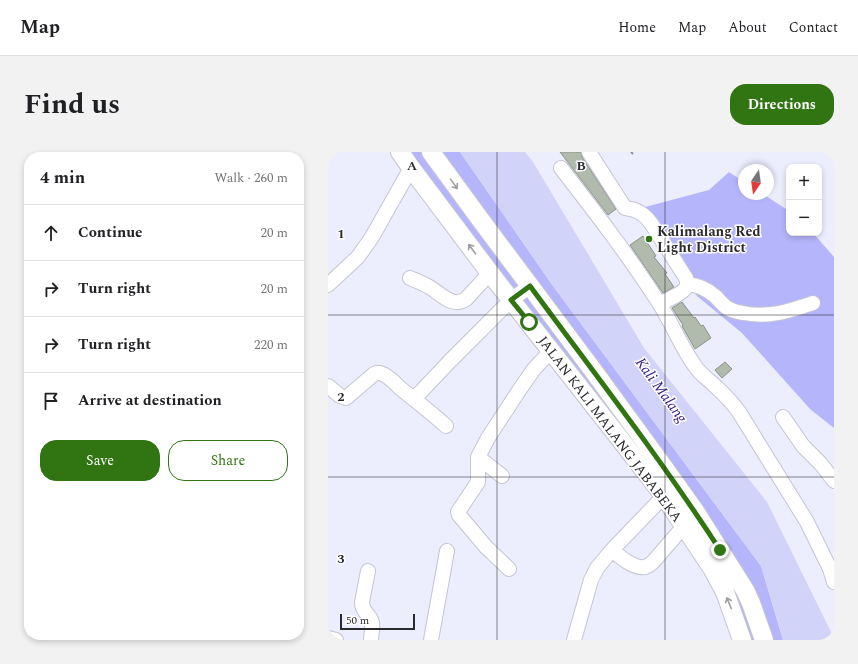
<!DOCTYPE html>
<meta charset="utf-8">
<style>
body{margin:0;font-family:Spectral,serif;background:#f2f2f2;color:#202124}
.controls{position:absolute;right:12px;top:12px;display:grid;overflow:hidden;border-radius:8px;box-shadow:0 2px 6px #0003}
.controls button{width:36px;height:36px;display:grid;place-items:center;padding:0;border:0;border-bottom:1px solid #e0e0e0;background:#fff;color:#202124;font:20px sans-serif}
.compass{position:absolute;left:410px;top:12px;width:36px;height:36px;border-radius:50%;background:#fff;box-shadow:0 2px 6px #0003;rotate:193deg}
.scale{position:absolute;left:12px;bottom:10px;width:75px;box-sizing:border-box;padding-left:4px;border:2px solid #29292f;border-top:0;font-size:11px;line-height:14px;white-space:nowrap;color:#29292f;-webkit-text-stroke:3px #fff;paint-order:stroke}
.stop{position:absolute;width:12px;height:12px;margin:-9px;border:3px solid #317412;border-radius:50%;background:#fff}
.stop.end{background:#317412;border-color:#fff;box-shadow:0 1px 4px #0008}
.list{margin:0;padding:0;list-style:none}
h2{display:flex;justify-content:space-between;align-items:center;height:52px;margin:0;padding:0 16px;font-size:17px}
h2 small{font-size:13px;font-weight:400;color:#757577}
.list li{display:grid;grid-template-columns:26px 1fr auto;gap:12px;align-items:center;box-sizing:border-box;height:56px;padding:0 16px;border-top:1px solid #e0e0e0}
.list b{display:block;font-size:15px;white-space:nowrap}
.list em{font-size:13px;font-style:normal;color:#757577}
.actions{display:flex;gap:8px;padding:12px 16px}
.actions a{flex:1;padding:9px 0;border:1px solid #317412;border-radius:16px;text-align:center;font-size:14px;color:#317412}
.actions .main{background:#317412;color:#fff}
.icon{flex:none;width:22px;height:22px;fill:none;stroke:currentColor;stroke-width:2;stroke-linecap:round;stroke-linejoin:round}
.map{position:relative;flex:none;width:506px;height:488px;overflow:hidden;border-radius:16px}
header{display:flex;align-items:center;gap:24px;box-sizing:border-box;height:56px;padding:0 20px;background:#fff;border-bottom:1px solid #e0e0e0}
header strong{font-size:19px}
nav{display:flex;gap:22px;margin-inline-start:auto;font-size:14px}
.intro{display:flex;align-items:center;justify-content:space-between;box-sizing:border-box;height:96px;padding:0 24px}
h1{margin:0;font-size:28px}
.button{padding:10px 18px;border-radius:16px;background:#317412;color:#fff;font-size:14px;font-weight:700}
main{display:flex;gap:24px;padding:0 24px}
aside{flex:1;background:#fff;border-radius:16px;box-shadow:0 2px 6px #0003}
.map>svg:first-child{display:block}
.green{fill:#b5b5fb}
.water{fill:#d2d3f8}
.building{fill:#b0baad;stroke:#8b9488}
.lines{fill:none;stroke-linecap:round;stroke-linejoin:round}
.minor-casing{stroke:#c4c4d4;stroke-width:16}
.major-casing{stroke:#c4c4d4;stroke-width:20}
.path{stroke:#8f909b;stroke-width:2;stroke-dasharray:3 3;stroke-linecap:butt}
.minor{stroke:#fff;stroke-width:14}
.major{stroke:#fff;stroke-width:18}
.oneway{stroke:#9f9fa1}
.route{stroke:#317412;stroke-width:5}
.grid{fill:none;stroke:#29292f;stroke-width:1;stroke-opacity:0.55}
.poi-dot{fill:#317412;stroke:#fff;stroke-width:1.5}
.labels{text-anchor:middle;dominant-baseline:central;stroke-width:3;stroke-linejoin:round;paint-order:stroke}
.poi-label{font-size:14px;font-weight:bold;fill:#29292f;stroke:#fff;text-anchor:start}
.street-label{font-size:14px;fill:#29292f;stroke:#fff}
.water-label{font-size:15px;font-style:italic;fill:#352085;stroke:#fff}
.grid-label{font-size:13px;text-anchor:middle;font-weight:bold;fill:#29292f;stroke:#fff;stroke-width:3;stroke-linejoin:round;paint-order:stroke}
</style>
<header>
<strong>Map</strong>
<nav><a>Home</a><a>Map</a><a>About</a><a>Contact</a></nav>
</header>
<div class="intro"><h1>Find us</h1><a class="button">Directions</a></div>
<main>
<aside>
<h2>4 min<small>Walk · 260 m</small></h2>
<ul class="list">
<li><svg class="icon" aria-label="ahead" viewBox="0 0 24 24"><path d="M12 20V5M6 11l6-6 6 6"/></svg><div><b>Continue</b></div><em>20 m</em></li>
<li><svg class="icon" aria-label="right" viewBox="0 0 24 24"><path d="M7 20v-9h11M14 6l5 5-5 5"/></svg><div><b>Turn right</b></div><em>20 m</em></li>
<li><svg class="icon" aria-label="right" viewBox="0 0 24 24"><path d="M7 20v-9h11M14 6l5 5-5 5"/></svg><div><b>Turn right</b></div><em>220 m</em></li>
<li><svg class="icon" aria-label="arrive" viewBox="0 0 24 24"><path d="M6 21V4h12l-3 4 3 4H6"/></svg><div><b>Arrive at destination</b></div></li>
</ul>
<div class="actions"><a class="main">Save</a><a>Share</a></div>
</aside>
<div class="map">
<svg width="506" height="488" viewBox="0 0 506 488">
<rect width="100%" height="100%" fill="#ecedfd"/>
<path class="green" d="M72,0h60l93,134 208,280 22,74h-41l-17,-48z
M401,20l15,10v12h19l26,17v22h24l21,24v171l-24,-19 -68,-76 -45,-37 -63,-86 75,-20z"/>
<path class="water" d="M132,0h65l8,10 111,186 123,154 64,130 2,8h-50l-22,-74 -208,-280z"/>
<path class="building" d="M232,0h21l1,5 34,52 -8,6z
M315,84l13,20 -2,1 13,16 -2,1 9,13 -11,6 -33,-48z
M354,150l12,16 1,-1 6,9 2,-1 8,13 -16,11 -13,-23 1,-1 -11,-17z
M397,210l7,7 -10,9 -7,-8z"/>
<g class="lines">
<defs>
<path id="minor" d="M261,0l36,56c12,1 19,6 26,15l35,55c1,3 2,4 1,7 -1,7 -20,15 -27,19
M233,16c34,44 68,88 98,135 13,20 22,44 36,63 5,8 13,13 19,19 9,8 18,17 25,27l68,110 23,47 4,13
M82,126c7,3 15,6 21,10 11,7 22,20 35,11l24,-26
M359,132c11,1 20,5 28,12 4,4 7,8 11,11 5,4 11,5 17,6 26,5 46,-2 70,-10
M0,133l30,-28 14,-20 39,-69
M0,234l12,10 6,2 28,-24c3,-1 3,-2 6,-1 8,2 15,10 20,15 16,13 32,25 46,38
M86,247l35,-37 62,-62 19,-14
M455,265l20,29 18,18 13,17
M150,305l24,19
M284,398c8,7 22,19 33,17 3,-1 6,-3 8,-5l31,-36
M181,417l-23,-22 -27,-32 -1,-3 20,-30v-25l10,-19 32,-49 14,-20 17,-18
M40,419l-6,31c0,12 9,12 10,21 1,5 -1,12 -1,17
M0,486l8,2
M103,488l16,-89
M246,488l17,-60 6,-12 15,-18 52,-54"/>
<path id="major" d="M72,0l11,16 79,105 127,162 47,61 48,72 13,24 17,48
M103,0l46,63 115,154 68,93 35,49 50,79 6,13 13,37"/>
</defs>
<use href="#minor" class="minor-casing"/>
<use href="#major" class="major-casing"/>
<path class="path" d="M303,0l2,2"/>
<use href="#minor" class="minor"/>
<use href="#major" class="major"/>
</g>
<defs><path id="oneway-shaft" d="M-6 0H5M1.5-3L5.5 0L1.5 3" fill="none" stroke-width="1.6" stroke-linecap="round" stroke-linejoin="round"/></defs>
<g class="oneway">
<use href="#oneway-shaft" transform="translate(126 32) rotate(54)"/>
<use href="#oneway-shaft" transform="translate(144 97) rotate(-127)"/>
<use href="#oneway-shaft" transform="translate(401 451) rotate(-112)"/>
</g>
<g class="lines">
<path class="route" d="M201,170l-18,-22 19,-14c64,87 131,173 190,264"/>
</g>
<path class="grid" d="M169,0v488M337,0v488M0,163h506M0,325h506"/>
<circle class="poi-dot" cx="321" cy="87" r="4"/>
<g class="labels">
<g class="poi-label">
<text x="329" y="79">Kalimalang Red<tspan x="329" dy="16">Light District</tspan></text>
</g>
<g class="street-label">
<text transform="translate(282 277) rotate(53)">JALAN KALI MALANG JABABEKA</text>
</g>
<g class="water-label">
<text transform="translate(333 238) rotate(54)">Kali Malang</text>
</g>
</g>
<g class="grid-label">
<text x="84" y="18">A</text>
<text x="253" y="18">B</text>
<text x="13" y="86">1</text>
<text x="13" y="249">2</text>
<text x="13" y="411">3</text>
</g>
</svg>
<div class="controls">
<button>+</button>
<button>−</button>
</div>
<svg class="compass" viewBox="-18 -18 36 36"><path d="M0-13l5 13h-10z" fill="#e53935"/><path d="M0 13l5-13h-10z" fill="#757577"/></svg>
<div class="scale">50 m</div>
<div class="stop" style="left:201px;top:170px"></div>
<div class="stop end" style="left:392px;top:398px"></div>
</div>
</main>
